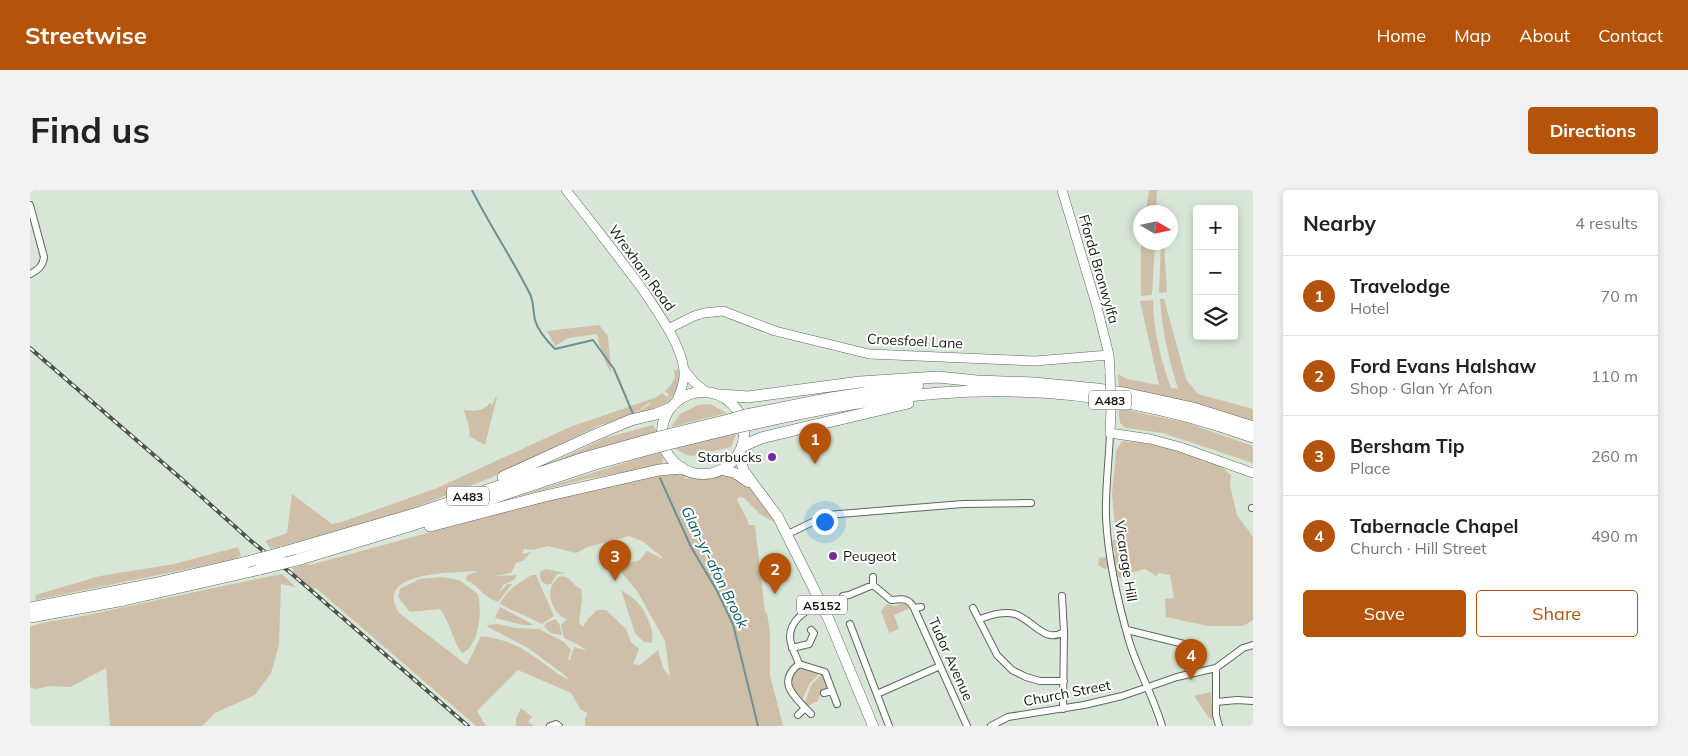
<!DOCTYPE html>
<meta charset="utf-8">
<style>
body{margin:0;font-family:Mulish,sans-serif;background:#f2f2f2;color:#222}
.controls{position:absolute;right:15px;top:15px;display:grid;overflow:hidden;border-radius:5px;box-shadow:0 2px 8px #0003}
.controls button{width:45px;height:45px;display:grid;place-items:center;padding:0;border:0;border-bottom:1px solid #e0e0e0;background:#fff;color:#222;font:25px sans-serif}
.compass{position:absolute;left:1103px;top:15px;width:45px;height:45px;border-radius:50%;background:#fff;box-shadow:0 2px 8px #0003;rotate:99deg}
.you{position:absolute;left:794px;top:331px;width:18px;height:18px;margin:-12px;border:4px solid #fff;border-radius:50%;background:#1a73e8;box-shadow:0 0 0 8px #1a73e833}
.badge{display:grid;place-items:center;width:32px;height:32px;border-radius:50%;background:#b45309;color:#fff;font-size:16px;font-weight:700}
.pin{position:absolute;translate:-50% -41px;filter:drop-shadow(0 1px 2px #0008)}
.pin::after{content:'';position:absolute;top:26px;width:18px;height:15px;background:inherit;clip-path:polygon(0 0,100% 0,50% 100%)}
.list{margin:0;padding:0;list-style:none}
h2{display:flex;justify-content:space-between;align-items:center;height:65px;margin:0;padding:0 20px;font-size:21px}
h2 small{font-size:16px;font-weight:400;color:#767676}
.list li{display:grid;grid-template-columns:32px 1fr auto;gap:15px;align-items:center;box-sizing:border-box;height:80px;padding:0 20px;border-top:1px solid #e0e0e0}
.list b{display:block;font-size:19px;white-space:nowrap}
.list p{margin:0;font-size:16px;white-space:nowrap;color:#767676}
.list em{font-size:16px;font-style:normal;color:#767676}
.actions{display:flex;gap:10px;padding:15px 20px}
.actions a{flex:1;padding:11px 0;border:1px solid #b45309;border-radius:5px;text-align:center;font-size:18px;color:#b45309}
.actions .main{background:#b45309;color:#fff}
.icon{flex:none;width:28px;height:28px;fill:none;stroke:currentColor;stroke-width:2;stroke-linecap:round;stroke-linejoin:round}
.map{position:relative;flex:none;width:1223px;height:536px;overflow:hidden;border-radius:5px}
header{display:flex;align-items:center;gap:30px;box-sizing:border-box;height:70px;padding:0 25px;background:#b45309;color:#fff}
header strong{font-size:24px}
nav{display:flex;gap:28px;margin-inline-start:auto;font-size:18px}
.intro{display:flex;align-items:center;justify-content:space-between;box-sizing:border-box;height:120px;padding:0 30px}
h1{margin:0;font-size:35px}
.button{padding:12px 22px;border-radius:5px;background:#b45309;color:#fff;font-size:18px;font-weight:700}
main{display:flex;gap:30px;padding:0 30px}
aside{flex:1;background:#fff;border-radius:5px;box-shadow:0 2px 8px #0003}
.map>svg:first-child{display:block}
.green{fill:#d0bfa8;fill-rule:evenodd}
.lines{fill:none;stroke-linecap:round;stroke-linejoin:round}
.stream{stroke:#699298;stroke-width:2}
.street-casing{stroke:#5c695b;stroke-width:8}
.secondary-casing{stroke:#5c695b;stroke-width:10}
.primary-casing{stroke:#5c695b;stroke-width:11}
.highway-casing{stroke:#5c695b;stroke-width:12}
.street{stroke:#fff;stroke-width:6}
.secondary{stroke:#fff;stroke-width:9}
.primary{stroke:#fff;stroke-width:10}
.highway{stroke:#fff;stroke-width:11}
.rail-casing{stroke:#4a524a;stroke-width:4}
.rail{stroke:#fff;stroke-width:2;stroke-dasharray:5.5;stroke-linecap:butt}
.secondary-bridge-casing{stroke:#5c695b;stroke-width:10;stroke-linecap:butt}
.highway-bridge-casing{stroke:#5c695b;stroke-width:12;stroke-linecap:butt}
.secondary-bridge{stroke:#fff;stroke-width:9}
.highway-bridge{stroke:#fff;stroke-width:11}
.poi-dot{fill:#772a9b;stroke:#fff;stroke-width:2}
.labels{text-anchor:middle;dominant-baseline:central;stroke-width:4;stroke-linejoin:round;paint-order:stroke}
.shield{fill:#fff;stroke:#595d59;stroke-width:1}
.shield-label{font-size:12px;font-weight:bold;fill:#121712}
.street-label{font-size:14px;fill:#121712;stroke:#fff}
.poi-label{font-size:14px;fill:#121712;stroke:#fff;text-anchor:end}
.water-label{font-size:15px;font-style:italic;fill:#015662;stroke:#fff}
</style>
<header>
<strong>Streetwise</strong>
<nav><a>Home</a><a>Map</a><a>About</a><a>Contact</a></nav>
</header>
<div class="intro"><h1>Find us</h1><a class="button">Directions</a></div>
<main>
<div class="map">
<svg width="1223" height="536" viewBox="0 0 1223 536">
<rect width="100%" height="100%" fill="#d7e6d6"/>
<path class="green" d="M1119,0h8l-1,22h-10z
M1111,53h14l-3,52 -11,1z
M1131,53h3l3,49 -8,1z
M1130,109h4l22,80 12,15 55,15v14l-134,-36 -1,-13 9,5 32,6 -19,-84 13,-1c0,30 8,60 18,88l7,1c-9,-29 -16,-59 -18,-90z
M569,135l9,11 3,36c-5,-6 -13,-30 -14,-38l-29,4 -13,8 -8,-15z
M644,180h5l3,10 -4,13 -5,3 -12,12 -23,7v-3l11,-7 3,-4 -15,11 -2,4 -35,9 -110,53 -71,28 -48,16 -100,27 -6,-8 22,-8 5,-39 40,30 10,-2 95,-34 133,-61 87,-30 5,-4 5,4 2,-2 -4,-4 5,-5 5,-9z
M466,207h1l-12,48 -16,-9c2,-9 -3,-17 -5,-26 10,1 19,2 26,-7l2,2z
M680,214l17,9 -56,14 9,-13 18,-9z
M1089,218l68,15 66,23v17l-90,-30 -37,-5c-8,-4 -7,-11 -7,-20z
M623,235l4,6 -8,3 -102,31 58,-27z
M707,242l-6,15 -38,9 -7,-1 -11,-7z
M1092,251l32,3 48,14 -1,2 4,2 2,-3 10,4 14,12 -1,10 7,30 16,22v83l-10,6h-35l-42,-9 -1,-18 9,-1 -4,-23 -11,-2 -3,3 -11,-7 -18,5 -4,4 -8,-1v-7l2,-4 -13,3 -6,-4 1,-7 17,-3 -5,-13 5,-4 -4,-44 4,-43z
M630,262l3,6 -1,8 -76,13 -71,18z
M632,283l22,2 1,4c13,-1 36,-6 47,-3 22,7 34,30 45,48l-17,-10 -16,-16 -5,-1 -2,3 10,19 2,6h6l10,87 2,1 3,20v42l13,51h-198v-8l2,-3 -1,-3 -5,-2 -10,-17 -53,-23 -41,41 9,15h-10l-160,-138 -4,1 -20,-15 2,-3 -2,-3 15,-4 3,1 268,-73zM599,346l13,5 19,15 2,3 -16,-8 -7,9 -23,7 20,24 28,50 5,36 -7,-9 -5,-18 -18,15 -7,-1 6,-15 -8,-7 -5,-13 -20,-19h-9l-9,9 -5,8 -4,-4 3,-24 -1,-10c-12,-6 -9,-14 -23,-12 -3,3 -6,7 -7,11 -4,10 5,29 16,31l-6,6 3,13 15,7 8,6 -13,-4 -4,13 -2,-1 3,-9 -7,-8 -25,-13 -23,-1 -18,-4 -11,1 1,2 40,21 38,28 3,4c-10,-4 -18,-12 -27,-18 -21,-15 -35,-23 -61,-26l-14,29 -68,-52c-26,-42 54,-40 78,-42h2l-12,4 -1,5c12,5 17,17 32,22l14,-18h-5l-8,9 4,-8 11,-5 3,-5 -24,1 18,-3 5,-10 8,-3 7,-8 -9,2 2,-5 9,1 15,-4 28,7 12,-6z
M208,357l3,9 -14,5 -191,39 -1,-5 65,-19 74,-12z
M516,379l19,4 -8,1 -6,10c-9,2 -12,-4 -11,-12z
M252,384l14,13 -15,-3 -2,61 -8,28 -16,22 -40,18 -13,13h-92l-4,-58 -36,19 -20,-1 -15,3 -5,-2v-60c16,-7 35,-7 53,-11 66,-14 132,-29 199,-42z
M502,385h4l18,41 -12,8c-14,-8 -28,-12 -42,-20 7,-14 19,-22 32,-29z
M412,387l17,3 19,14c4,16 2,52 -16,59 -10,-13 -11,-29 -22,-44l-30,3 -12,-15 2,-8 20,-10z
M591,400c4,3 9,6 13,9 11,9 21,31 18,44l-8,-1 -9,-9z
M874,413l4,1 2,4 -16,7 5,14 -10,4 -8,-22 6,-7 8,2z
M470,417l34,18h-11l-28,-7z
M525,429l4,4 3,12 -12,-2 -6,-7 2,-3z
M771,477l19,4 -3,5 -7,7 -8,17c-9,-10 -12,-12 -10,-26z
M792,482l6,14c-2,6 -9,7 -10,15l-11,5 -3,-3c4,-6 4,-11 7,-17 3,-6 9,-7 11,-14z
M1181,502l1,17 1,8 -1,3 -4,-3 -14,-21z
M491,518l11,9 -4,5 6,4h-18v-7z"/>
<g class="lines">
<path class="stream" d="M442,0c18,36 40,68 58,104 4,8 3,18 5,26 3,11 12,21 20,29l38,-9 21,29 19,45
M630,288l31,69 25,42 17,35 25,102"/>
<defs>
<path id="street" d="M0,15l14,52c-1,9 -6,13 -14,17
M1080,243c-1,28 -5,57 -4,84 2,43 12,86 24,127 9,28 24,54 32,82
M1222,318h1
M758,344l39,-19 136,-11 68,-1
M843,395v-8
M813,406l6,-1 24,-10 18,15c11,-1 17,-3 23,8
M1032,406l2,36 -1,77
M791,413c-14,7 -31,16 -31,34 0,9 6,18 9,27l26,8 12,32
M891,417l-7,1 53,118
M943,418l24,47 15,15 14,7 14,4h24
M950,429c11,-4 23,-8 35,-5 18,6 29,30 49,18
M820,434l39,102
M1097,440l65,16
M762,458l17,-4 5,-11 -3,-3
M769,474c-24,19 -3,34 12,50
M1186,478v47l3,11
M794,503l8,-2
M847,504l63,-28
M1186,512l21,-2 16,1
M768,525l7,-7
M520,536l6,-2 3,2
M961,536l17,-9 76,-12 38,-9 55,-19 39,-9 27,-20 10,-3"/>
<path id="secondary" d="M536,0c26,33 52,66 77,100 14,21 39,55 41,81 1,10 -3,20 -7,29
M1032,0l35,117 12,48 1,17
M638,139l26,-13 10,-3 19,-2 52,20 94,23 166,7 74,-6
M654,180l10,12 11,9
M1081,219l-1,24 40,6 30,8 73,26"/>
<path id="primary" d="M632 243a41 41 0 1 1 82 0a41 41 0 1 1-82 0Z
M710,263l1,9 3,9 34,46 33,66 18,37 44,106
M692,280l13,3 13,9"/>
<path id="highway" d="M691,205l27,2 112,-15 78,-5 39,4 57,2 63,6 32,5 64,14 60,19
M716,225l85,-17 87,-13
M718,235c87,-20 175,-36 263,-34 82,1 165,19 242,46
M641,244l57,-14
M643,253l57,-14
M713,256l18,-8 147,-35
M473,287l92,-42 36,-15 25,-6 13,-5
M400,336l111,-29 118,-27 23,-2
M251,363l137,-40 166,-55 71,-20
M267,370l112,-34 186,-62 62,-17
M0,418l123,-24 94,-22
M0,427l94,-17 136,-31"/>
</defs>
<use href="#street" class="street-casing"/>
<use href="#secondary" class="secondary-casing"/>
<use href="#primary" class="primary-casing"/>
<use href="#highway" class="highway-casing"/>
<use href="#street" class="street"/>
<use href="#secondary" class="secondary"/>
<use href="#primary" class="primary"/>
<use href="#highway" class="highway"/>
<defs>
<path id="rail" d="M0,158l155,134 66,59 41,33 176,152"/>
</defs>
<use href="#rail" class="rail-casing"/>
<use href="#rail" class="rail"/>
<defs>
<path id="secondary-bridge" d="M1080,182l1,37"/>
<path id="highway-bridge" d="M698,230l18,-5
M700,239l18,-4
M625,248l16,-4
M627,257l16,-4
M217,372l34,-9
M230,379l37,-9"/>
</defs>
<use href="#secondary-bridge" class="secondary-bridge-casing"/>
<use href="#highway-bridge" class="highway-bridge-casing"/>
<use href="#secondary-bridge" class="secondary-bridge"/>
<use href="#highway-bridge" class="highway-bridge"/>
</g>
<g class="poi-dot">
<circle cx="742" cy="267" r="5"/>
<circle cx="803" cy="366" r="5"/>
</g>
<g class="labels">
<g class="shield">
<rect x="1059" y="200.5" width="42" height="19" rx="4"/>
<rect x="417" y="296.5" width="42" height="19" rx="4"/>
<rect x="767" y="405.5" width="50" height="19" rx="4"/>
</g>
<g class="shield-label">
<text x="1080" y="210">A483</text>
<text x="438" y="306">A483</text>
<text x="792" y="415">A5152</text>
</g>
<g class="street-label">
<text transform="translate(612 78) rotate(54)">Wrexham Road</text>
<text transform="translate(1069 79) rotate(74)">Ffordd Bronwylfa</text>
<text transform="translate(885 151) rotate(3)">Croesfoel Lane</text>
<text transform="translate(1096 371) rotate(81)">Vicarage Hill</text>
<text transform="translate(921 469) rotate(66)">Tudor Avenue</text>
<text transform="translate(1037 503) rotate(-11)">Church Street</text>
</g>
<g class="poi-label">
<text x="732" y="267">Starbucks</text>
<text x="813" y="366" text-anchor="start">Peugeot</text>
</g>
<g class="water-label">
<text transform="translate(685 377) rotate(64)">Glan-yr-afon Brook</text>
</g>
</g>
</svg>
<div class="controls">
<button>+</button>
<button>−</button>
<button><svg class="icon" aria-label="layers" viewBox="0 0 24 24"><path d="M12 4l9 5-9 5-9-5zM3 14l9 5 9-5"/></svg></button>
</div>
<svg class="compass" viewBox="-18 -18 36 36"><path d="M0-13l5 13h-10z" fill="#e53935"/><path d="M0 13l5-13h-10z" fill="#767676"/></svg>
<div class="you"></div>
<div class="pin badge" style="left:785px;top:274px">1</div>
<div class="pin badge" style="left:745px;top:404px">2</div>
<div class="pin badge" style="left:585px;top:391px">3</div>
<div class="pin badge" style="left:1161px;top:490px">4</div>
</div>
<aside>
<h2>Nearby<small>4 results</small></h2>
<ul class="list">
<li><span class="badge">1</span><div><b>Travelodge</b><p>Hotel</p></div><em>70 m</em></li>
<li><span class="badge">2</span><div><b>Ford Evans Halshaw</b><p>Shop · Glan Yr Afon</p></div><em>110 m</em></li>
<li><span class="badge">3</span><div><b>Bersham Tip</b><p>Place</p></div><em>260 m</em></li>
<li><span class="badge">4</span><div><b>Tabernacle Chapel</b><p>Church · Hill Street</p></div><em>490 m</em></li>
</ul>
<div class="actions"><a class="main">Save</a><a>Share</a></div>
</aside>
</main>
